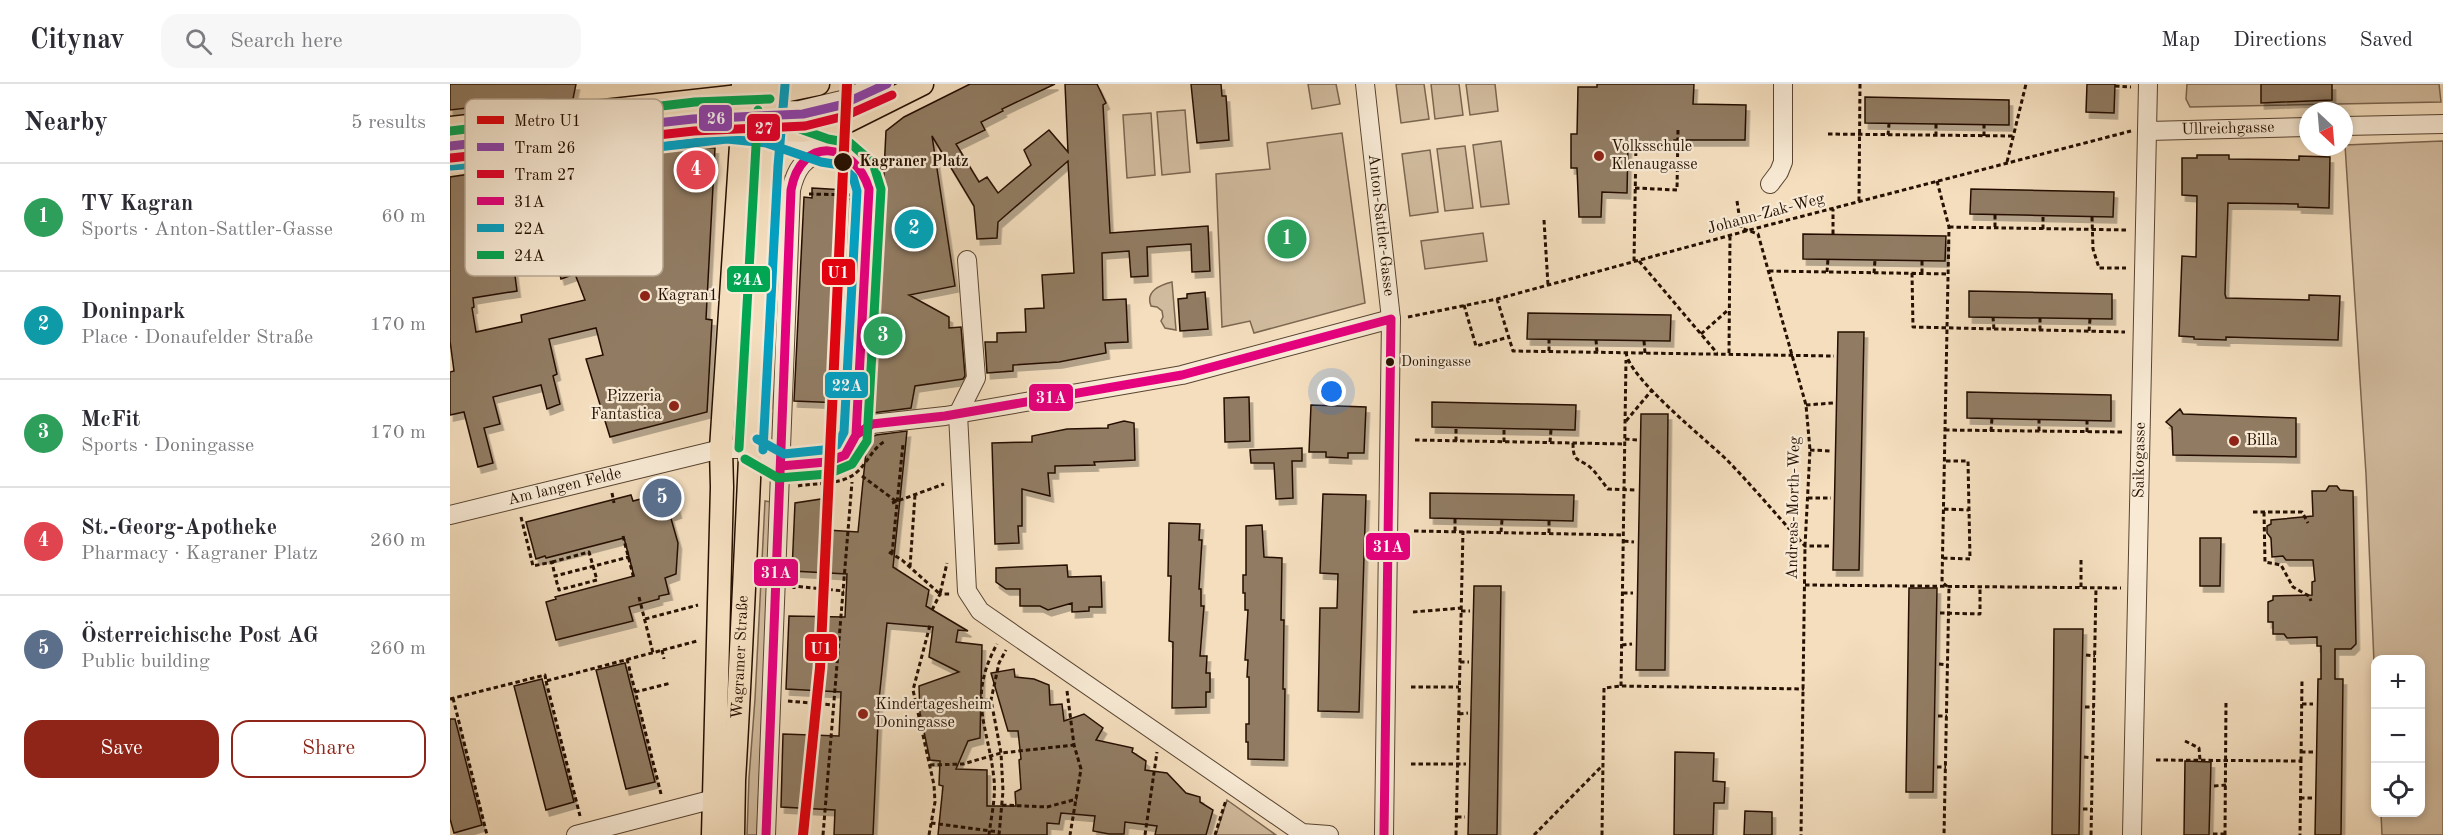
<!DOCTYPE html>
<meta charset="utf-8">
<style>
body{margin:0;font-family:"Old Standard TT",serif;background:#f7f7f7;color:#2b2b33}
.controls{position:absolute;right:18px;bottom:18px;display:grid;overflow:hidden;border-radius:12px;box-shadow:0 3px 9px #0003}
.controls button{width:54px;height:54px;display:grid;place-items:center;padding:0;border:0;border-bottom:2px solid #e1e1e2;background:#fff;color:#2b2b33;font:30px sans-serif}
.compass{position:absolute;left:1849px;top:18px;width:54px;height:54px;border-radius:50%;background:#fff;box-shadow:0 3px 9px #0003;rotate:154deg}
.you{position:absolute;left:882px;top:308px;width:21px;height:21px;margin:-15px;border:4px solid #fff;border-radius:50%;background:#1a73e8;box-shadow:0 0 0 9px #1a73e833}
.badge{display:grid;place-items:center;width:39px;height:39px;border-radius:50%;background:#8f2418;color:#fff;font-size:20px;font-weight:700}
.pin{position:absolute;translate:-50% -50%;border:3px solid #fff;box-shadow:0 2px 6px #0006}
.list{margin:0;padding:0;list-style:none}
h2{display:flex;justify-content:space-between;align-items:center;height:78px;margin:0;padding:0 24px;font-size:26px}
h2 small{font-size:20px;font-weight:400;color:#7c7c81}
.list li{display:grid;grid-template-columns:39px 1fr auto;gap:18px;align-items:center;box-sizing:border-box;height:108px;padding:0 24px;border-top:2px solid #e1e1e2}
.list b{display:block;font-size:22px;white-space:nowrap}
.list p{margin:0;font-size:20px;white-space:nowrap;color:#7c7c81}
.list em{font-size:20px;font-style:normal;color:#7c7c81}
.actions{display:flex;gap:12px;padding:18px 24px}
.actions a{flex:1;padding:14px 0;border:2px solid #8f2418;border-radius:18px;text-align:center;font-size:21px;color:#8f2418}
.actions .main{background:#8f2418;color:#fff}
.icon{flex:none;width:33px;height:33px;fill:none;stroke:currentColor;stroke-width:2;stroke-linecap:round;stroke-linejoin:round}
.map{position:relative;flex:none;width:1993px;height:751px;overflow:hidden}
header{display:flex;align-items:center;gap:36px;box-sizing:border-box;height:84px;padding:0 30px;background:#fff;border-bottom:2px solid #e1e1e2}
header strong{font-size:28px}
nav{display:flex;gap:33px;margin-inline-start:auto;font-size:21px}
.search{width:420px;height:54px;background:#f7f7f7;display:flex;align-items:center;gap:15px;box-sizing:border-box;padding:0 21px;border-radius:18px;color:#7c7c81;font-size:22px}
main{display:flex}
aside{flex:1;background:#fff}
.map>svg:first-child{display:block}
.green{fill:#d1bb9e;stroke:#7b6650;stroke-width:1.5}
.building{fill:#917b63;stroke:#251001;stroke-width:1.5;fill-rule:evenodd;filter:url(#shadow)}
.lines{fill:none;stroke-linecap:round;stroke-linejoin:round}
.minor-casing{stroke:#594430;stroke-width:20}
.major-casing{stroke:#251001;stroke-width:25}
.path{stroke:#251001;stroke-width:3;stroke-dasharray:4.5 3;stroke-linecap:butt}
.minor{stroke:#f8ead5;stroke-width:18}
.major{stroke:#f4debe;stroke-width:22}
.bus-1-casing{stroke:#f8ead5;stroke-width:14}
.bus-2-casing{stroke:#f8ead5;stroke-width:14}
.bus-3-casing{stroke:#f8ead5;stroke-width:14}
.bus-1{stroke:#e5007d;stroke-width:9}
.bus-2{stroke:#02a1c4;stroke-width:9}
.bus-3{stroke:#00a651;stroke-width:9}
.tram-1-casing{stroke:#f8ead5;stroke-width:14}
.tram-2-casing{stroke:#f8ead5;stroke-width:14}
.tram-1{stroke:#8e44ad;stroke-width:9}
.tram-2{stroke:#e4002b;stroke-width:9}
.metro-1-casing{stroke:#f8ead5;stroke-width:15}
.metro-1{stroke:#e3000f;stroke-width:10}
.poi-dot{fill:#8f2418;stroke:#f8ead5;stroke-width:2}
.stop-dot{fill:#251001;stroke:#f8ead5;stroke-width:2}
.labels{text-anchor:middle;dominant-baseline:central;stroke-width:4.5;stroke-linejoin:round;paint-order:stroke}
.bus-label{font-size:14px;fill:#251001;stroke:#f8ead5;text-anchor:start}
.street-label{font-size:16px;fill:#251001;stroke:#f8ead5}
.poi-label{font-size:16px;fill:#251001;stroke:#f8ead5;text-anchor:start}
.stop-label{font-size:16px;font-weight:bold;fill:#251001;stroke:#f8ead5;text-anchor:start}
.key{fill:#f8ead5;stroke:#b9a995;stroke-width:1.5}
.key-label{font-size:16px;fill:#251001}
.line-badge{stroke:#f8ead5;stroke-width:2}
.badge-label{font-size:16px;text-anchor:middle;font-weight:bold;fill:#fff}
</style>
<header>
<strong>Citynav</strong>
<div class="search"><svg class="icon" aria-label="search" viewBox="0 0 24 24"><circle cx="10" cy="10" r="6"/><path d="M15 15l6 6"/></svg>Search here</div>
<nav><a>Map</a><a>Directions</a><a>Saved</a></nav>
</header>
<main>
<aside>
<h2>Nearby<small>5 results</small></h2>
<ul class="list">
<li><span class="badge" style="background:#2e9e5b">1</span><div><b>TV Kagran</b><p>Sports · Anton-Sattler-Gasse</p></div><em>60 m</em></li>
<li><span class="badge" style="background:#0f9aa8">2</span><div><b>Doninpark</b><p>Place · Donaufelder Straße</p></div><em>170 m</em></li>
<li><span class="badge" style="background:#2e9e5b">3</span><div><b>McFit</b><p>Sports · Doningasse</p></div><em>170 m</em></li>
<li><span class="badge" style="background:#e0444e">4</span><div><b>St.-Georg-Apotheke</b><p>Pharmacy · Kagraner Platz</p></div><em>260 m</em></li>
<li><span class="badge" style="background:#5c6f8a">5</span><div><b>Österreichische Post AG</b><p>Public building</p></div><em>260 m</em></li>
</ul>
<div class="actions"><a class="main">Save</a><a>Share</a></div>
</aside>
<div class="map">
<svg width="1993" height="751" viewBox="0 0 1993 751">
<defs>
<filter id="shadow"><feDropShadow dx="3.5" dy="6" stdDeviation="0" flood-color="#0004"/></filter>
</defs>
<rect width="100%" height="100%" fill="#f4debe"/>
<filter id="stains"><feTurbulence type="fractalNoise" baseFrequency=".00333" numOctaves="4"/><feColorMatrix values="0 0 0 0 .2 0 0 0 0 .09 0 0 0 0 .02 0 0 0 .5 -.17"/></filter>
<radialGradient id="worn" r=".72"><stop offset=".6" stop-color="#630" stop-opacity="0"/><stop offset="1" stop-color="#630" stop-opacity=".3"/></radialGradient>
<path class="green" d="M858,0h28l4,20 -28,5z
M946,0h28l5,35 -28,4z
M981,0h28l4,31 -28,4z
M1016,0h29l3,27 -28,4z
M1737,0h252l2,18 -251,5 -4,-8z
M735,26l5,62 -28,3 -5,-63z
M701,29l4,62 -28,3 -4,-63z
M892,49l23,170 -111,30 -4,-12 -28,6 -6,-153 54,-5 -3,-26z
M1051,57l8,63 -28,3 -8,-62z
M1993,57v694h-61l-1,-22 39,-1v-152h-44l-1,26 -9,-212 -21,-329z
M1015,62l8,62 -28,3 -8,-62z
M980,66l8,62 -28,4 -8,-62z
M328,90l6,2 -12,233 -5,1z
M1033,149l4,28 -62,8 -4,-28z
M292,186l4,46 -4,94h-5z
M722,198l4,48 -11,-2 -4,-7 2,-4 -1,-6 -5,-4 -6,-1c-6,-15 9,-21 21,-24z
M315,417l6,1 -14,333h-10l2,-57 6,-79z
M777,716l49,35h-60z"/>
<path class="building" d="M0,0h126l-3,15h-24l-99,11z
M520,0h85l-53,25 1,2 -22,11 4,8 -29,14 23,38 8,-5 11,16 33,-28 -7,-15 25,-20 19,22 -3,-68h32l9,19 -3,2 7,128 98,-7 2,45 -18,1 -1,-28 -44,3 1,29 -17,1 -2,-26 -27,2 1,47 23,-1 2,43 -23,1 1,10 -47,9 -46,3v6l-26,2 -2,-31h12v-9l29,-1 -1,-23 19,-1 -2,-33 32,-2 -6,-112 -70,61 -1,16 -20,1 -3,-33 -42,-70 23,150 -46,9 40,22v11l12,-1 4,49 -2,3 -48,7 -4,22 -39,5 14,-282 18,-14z
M741,0h30l1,12h4l3,44 -32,3z
M1147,0h97l-1,20 53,1 -1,35h-71v5h-46l-1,48 -25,-1 -1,25h-22l-2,-49h-6v-34h6l1,-47h19z
M1637,0h28l-1,29 -28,-1z
M1811,0h71v16l-71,3z
M1415,13l144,3v25l-144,-2z
M225,62l40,2 -9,171 6,1 -5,92 -97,25 -24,-78 17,-4 -7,-27 -47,11 8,35 -4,2 7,28 -13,5 -6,-24 -48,12 7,27 -16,4 9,35 -15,4 -14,-55 -14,3v-43l4,-1 -4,-30v-164l100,-15 1,2 124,-15zM87,110l9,43 9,31 3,-1 3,12 14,-5 10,26 -64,15 1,7 -46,10 -4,-24 2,-1 -1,-9 44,-7 -12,-92z
M1747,71h32v4l70,1v-4l31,1 -1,51 -31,-1v-3l-70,-1 -3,91 1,4 83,2v-5l31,1 -2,44 -112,-3v3l-32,-1v-2l-15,-1 3,-80 14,1 1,-61 -15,-1v-37h15z
M362,104l33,2v9h6l-9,204 -48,-2 10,-204 8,1z
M1521,105l143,3 -1,25 -143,-3z
M1353,150l143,2 -1,25 -142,-2z
M1519,207l143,3v25l-143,-2z
M755,208l3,37 -28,2 -2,-32 9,-1v-4z
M1078,229l143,2 -1,26 -143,-2z
M1388,248h26l-5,238h-26z
M1517,308l144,3v26l-144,-3z
M799,313l1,44 -25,1 -1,-44z
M982,318l144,3 -1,25 -143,-3z
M861,321l55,2 -2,46h-16v5l-22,-1v-5h-17z
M1730,325l3,5 113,4v39l-123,-2 -1,-28 -6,-5z
M1191,330h27l-3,256h-29z
M674,337l10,2 1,37 -41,2 1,3 -40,1v7h-7l2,23 -28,-7v37h-4l1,17 -24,1 -3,-101 40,-1v-6l35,-7 41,-1v-3z
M457,347l-14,136 36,23 -3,16 42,25 -10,-1 -2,12 26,3 -2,93 -12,3 -12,28 31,1v36h29l-1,-14 6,-3 -2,-29 2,-1 -3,-28h-10l-17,-58 23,-4 1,8 19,2 15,6 1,20 12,-1 2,17 20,-7 19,14 -7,12 37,8 -1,4 14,9 -1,9 22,3 19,20 14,4v5l13,8 -7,25h-51l2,-9 -32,-4 -1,12h-15l-16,-3 2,-15 -34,-3 -2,11 -12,-1v12h-109l5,-49 -4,-1 1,-24 -10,-1 -10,-47 -1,-27 40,-14 -30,-15 4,-30 -46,-4 -8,77 -6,135h-39l1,-25 -54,-3 2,-73 56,2 2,-44 -55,-3 3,-73 56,1 2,-43 -55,-3 3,-68 33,-5 -1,32 31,2 9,-91 9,-6z
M852,364v13h-10l1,37 -17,1 -2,-36h-23l-1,-13z
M1879,402h8l3,4 13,1 3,153 -5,5h-16v30h8l-2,156h-26l3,-156h3v-33h-4v-9l-30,1 -3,-4h-11v-12h-5v-20l5,-2v-4l39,-1v-13l3,-1 -2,-21h-27l-3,-4 -11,1 -1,-19 -4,-5v-7l4,-2v-4l42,-4 -1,-25h14z
M222,407l6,21 -8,3 8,28 -2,31 -11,4 4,16 -10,2v3l-30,8 4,14 -77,19 -10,-38 10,-3 -1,-2 79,-21 -10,-38 -78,20 -1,-2 -9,3 -10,-37 105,-27 2,6z
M980,409l144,2 -1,26 -143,-3z
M873,410l43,1 -7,217 -41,-1 2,-103h17l1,-34 -18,-1z
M719,439l31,1 -1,16h3l-3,49h2v17h3l-4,50h7l-1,17h4v19h-4v15l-34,1 1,-66 -4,-1 2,-65h-3z
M812,441l2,32 18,1 -1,62h3l-1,69h2l-1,71 -36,-1v-17h-2v-18h3v-47h-2l1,-17h-3l3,-50h-3v-17h-2v-18h3v-49z
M1750,454h21l-1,48h-20z
M617,481l1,12 33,-1 1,31h-13v4l-17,1v-9l-24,7 -8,-4h-20v-17h-14l-10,-7v-14z
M1024,502h27l-4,249h-29z
M1459,504h28l-4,204h-27z
M1604,545h29l-4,206h-27z
M175,579l30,119 -29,7 -30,-119z
M92,595l32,123 -28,8 -32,-124z
M0,635h5l27,106 -28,8 -4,-14z
M1225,668l39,1 -1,28 12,1 -1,21h-10l-1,32h-39z
M1735,677l26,1 -2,73h-25z
M1295,727l27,1v23h-28z"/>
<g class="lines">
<defs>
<g id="minor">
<path id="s1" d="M915,0l26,235 -7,516"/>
<path d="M1894,42l99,-2"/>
<path id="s2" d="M1698,47l160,-4"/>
<path d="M329,50l46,17 20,3 18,16 6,19 -13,246"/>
<path d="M0,59l261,-31 89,-2 46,-11 31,-15"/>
<path d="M1320,100l9,-12 4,-10v-78"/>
<path d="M508,330l9,177 13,20 322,222 27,2"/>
<path d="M508,330l18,-36 -9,-118"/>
<path id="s3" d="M0,431l271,-66h30l30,17 45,-4 19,-7 11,-20 16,-11 73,-8 237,-41 209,-56"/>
<path d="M126,751l138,-36"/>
<path d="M316,751l25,-645c5,-21 12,-32 34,-39"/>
<path id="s4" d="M1682,751l16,-751"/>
</g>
<g id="major">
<path d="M0,44l334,-37 34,-7"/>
<path d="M0,70l138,-11 122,-16 91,4 47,-10 74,-37"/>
<path d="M263,751l9,-348 -1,-38 20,-304 2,-61"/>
<path id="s5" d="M283,751l1,-55c14,-232 19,-464 39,-696"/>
</g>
</defs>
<use href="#minor" class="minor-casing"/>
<use href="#major" class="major-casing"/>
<path class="path" d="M1665,2l16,1
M1486,40v12
M1378,50l186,2
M1438,51l1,-11
M1534,52v-11
M1557,78l19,-78
M1487,97l12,46 -7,355 7,6 -5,247
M1185,104l42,2 1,-61
M359,110l44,1
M389,115l1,-25
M1287,117l4,27 17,6 48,171 4,45 -5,96 -4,289
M1409,117l1,-117
M1545,131v13
M1642,133l1,32 6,19h27
M1094,136l4,65
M1499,143l179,3
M1593,145v-13
M1383,150v-25
M1184,177l2,-118
M1189,177l78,92
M1472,177v13
M1319,187l180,3
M1377,188l1,-13
M1424,189l1,-13
M1462,189l1,54 212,5
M391,195h8
M1047,215l16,52 321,5
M1014,221l12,41 33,-9
M958,233l89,-18 260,-71 374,-97
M1543,233l1,13
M1590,246v-12
M1639,247l1,-12
M1251,250l28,-25
M1099,255v13
M1146,256l1,12
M1194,257l1,12
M1176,268c2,26 81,88 102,109 27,28 51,57 77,85h25
M1279,269l1,-117
M1356,321l27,-2
M1176,337l26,-31
M1495,346l178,2
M1541,347l1,-13
M1589,347v-12
M1637,348v-12
M1175,355l12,1
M965,356l210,4
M1006,357v-13
M1054,358v-13
M1100,358l1,-12
M1123,359c0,22 7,14 19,26 6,6 11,14 16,20l27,1
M1360,366l22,1
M412,392l35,26
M348,402c17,-3 46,-1 59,-14 11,-10 15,-23 28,-31
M162,409l2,10
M1358,414h23
M442,419l52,-19
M1494,425l25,1
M1803,428h49l6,11
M1814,428l1,50 16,3 12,22 16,9 2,5
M71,433l12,49 19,-4 3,14 74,-19
M1005,435v12
M964,447l210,4
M1051,448l1,-12
M1099,449v-13
M173,452l11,43
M1174,457l10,1
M439,468l13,8 38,34 7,-31
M442,470l11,-110
M1493,474l27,1 -2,-98h-24
M1631,476v28
M102,478l37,-10 8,28 -38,10 -4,-14
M460,483l5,-72
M1355,501l316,3
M344,505v-3l50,5
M1173,509h10
M189,513l14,56
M482,526l8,-16h11
M1011,527h9
M963,528l48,-4
M1490,529l40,1v-28
M195,535l53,-14
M1172,561l10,-1
M212,566l2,9
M1636,571l9,1
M177,575l34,135
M1010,578h9
M1489,580l9,1
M96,597l34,135
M1171,602l5,-326
M961,603h48
M617,607l7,54 7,24 -11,66
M185,608l36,-9
M3,614l34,137
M0,615l95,-24 1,6 151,-40
M338,617l46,4
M466,620l75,-4
M1852,620h11
M1635,623h9
M1009,630l9,-1
M1488,632h9
M1735,657l14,7 1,12
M1851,668h12
M1634,673l9,1
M1706,676l145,1 -1,74
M1851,677l1,-81
M961,680h55
M480,681l33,-1 38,-11 73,-8
M1487,683h9
M1764,702l12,-1
M1850,714h12
M552,721l45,2 30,-8
M1633,725h9
M1007,733h8
M481,739l68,9
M1763,750h12
M373,751l29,-353
M479,751l6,-33 -1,-17 -21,-95 17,-65
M539,751c2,-18 7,-37 5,-56 -6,-55 -27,-80 3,-135
M549,751l4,-44 -2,-38 -10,-53 8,-37 7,-13
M695,751l12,-83
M765,751l11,-35
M1006,751l7,-304
M1084,751l68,-69
M1152,751l2,-147 17,-2 183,3
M1641,751l5,-247
M1775,751l1,-134"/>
<use href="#minor" class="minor"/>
<use href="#major" class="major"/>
<defs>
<path id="bus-1" d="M331,382l45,-4 19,-7 11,-20 16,-11 73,-8 237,-41 209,-56 -7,516
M316,751l25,-645c10,-55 63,-49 78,-1l-13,246 -11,20 -17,7"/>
<path id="bus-2" d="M1,82l138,-11 138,-16 39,4 55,19 19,3 13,12 4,14 -13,241 -7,13 -14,5 -39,4 -27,-15
M313,366l15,-284 7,-81"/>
<path id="bus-3" d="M293,32l29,3 56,20 22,4 23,20 8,26 -14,252 -15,23 -24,10 -50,4 -33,-19
M0,47l245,-29 75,-3
M289,364l19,-338"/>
</defs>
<use href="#bus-1" class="bus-1-casing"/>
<use href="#bus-2" class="bus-2-casing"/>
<use href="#bus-3" class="bus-3-casing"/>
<use href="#bus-1" class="bus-1"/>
<use href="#bus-2" class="bus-2"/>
<use href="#bus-3" class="bus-3"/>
<defs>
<path id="tram-1" d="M0,62l243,-27 110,-5 38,-9 46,-21"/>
<path id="tram-2" d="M1,74l243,-27 111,-5 40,-10 47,-21"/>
</defs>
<use href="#tram-1" class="tram-1-casing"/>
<use href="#tram-2" class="tram-2-casing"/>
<use href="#tram-1" class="tram-1"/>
<use href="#tram-2" class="tram-2"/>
<defs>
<path id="metro-1" d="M353,751l17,-167 27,-584"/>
</defs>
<use href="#metro-1" class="metro-1-casing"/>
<use href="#metro-1" class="metro-1"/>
</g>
<g class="poi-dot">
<circle cx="1149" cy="72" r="6"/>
<circle cx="195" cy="212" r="6"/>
<circle cx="224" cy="322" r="6"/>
<circle cx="1784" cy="357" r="6"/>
<circle cx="413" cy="630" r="6"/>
</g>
<g class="stop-dot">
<circle cx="393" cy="78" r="10"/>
<circle cx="940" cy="278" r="5"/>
</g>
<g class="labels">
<g class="bus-label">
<text x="951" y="278">Doningasse</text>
</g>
<g class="street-label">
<text stroke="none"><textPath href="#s2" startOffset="80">Ullreichgasse</textPath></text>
<text transform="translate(1316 130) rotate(-15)">Johann-Zak-Weg</text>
<text stroke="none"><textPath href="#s1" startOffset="142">Anton-Sattler-Gasse</textPath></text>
<text stroke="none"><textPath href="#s4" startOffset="375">Saikogasse</textPath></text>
<text stroke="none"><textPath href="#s3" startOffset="118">Am langen Felde</textPath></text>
<text transform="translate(1344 424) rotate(-89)">Andreas-Morth-Weg</text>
<text stroke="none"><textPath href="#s5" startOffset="178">Wagramer Straße</textPath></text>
</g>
<g class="poi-label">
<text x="1161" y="63">Volksschule<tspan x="1161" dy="18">Klenaugasse</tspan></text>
<text x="207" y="212">Kagran1</text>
<text x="212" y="313" text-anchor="end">Pizzeria<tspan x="212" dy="18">Fantastica</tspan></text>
<text x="1796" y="357">Billa</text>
<text x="425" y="621">Kindertagesheim<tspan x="425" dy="18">Doningasse</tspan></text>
</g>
<g class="stop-label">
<text x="409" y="78">Kagraner Platz</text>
</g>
</g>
<rect x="15" y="15" width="198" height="177" rx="9" class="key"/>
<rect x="27" y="32" width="27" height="8" fill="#e3000f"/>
<rect x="27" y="59" width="27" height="8" fill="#8e44ad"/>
<rect x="27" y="86" width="27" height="8" fill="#e4002b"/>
<rect x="27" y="113" width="27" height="8" fill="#e5007d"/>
<rect x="27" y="140" width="27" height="8" fill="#02a1c4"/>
<rect x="27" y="167" width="27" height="8" fill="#00a651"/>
<g class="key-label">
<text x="64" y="42">Metro U1</text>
<text x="64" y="69">Tram 26</text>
<text x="64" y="96">Tram 27</text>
<text x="64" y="123">31A</text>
<text x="64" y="150">22A</text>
<text x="64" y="177">24A</text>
</g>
<g class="line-badge">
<rect x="248" y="20" width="35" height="28" rx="6" fill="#8e44ad"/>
<rect x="296" y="29" width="35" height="29" rx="6" fill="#e4002b"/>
<rect x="371" y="174" width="35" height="28" rx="6" fill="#e3000f"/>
<rect x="276" y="181" width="45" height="28" rx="6" fill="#00a651"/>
<rect x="374" y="287" width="45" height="28" rx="6" fill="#02a1c4"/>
<rect x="578" y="299" width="46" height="29" rx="6" fill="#e5007d"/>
<rect x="915" y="448" width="46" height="29" rx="6" fill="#e5007d"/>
<rect x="303" y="474" width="46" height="29" rx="6" fill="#e5007d"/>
<rect x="354" y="549" width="34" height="29" rx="6" fill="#e3000f"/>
</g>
<g class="badge-label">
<text x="266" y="40">26</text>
<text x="314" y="50">27</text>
<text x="388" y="194">U1</text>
<text x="298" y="201">24A</text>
<text x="397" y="307">22A</text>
<text x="601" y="319">31A</text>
<text x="938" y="468">31A</text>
<text x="326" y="494">31A</text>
<text x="371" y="570">U1</text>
</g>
<rect width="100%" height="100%" filter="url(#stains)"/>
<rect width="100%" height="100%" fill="url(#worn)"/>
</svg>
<div class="controls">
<button>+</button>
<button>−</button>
<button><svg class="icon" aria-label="locate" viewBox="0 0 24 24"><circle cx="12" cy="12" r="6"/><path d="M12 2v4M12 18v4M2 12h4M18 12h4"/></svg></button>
</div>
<svg class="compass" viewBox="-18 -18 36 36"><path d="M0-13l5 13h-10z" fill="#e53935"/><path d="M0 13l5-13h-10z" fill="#7c7c81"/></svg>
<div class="you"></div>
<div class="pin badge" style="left:837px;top:155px;background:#2e9e5b">1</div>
<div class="pin badge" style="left:464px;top:145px;background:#0f9aa8">2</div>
<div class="pin badge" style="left:433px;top:252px;background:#2e9e5b">3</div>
<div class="pin badge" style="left:246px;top:86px;background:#e0444e">4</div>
<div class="pin badge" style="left:212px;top:414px;background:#5c6f8a">5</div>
</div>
</main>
